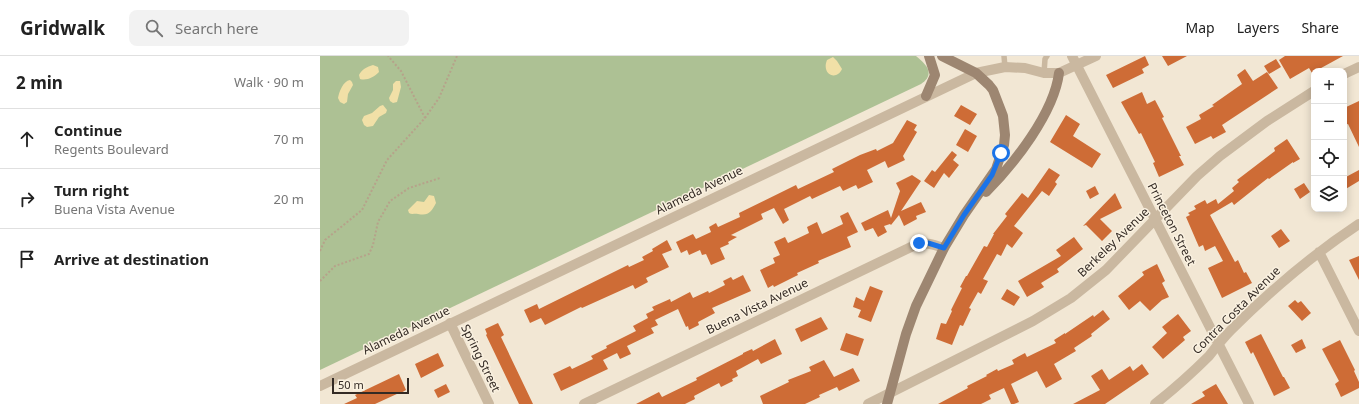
<!DOCTYPE html>
<meta charset="utf-8">
<style>
body{margin:0;font-family:"Noto Sans",sans-serif;background:#f2f2f2;color:#222}
.controls{position:absolute;right:12px;top:12px;display:grid;overflow:hidden;border-radius:8px;box-shadow:0 2px 10px #0003}
.controls button{width:36px;height:36px;display:grid;place-items:center;padding:0;border:0;border-bottom:1px solid #e0e0e0;background:#fff;color:#222;font:20px sans-serif}
.scale{position:absolute;left:12px;bottom:10px;width:77px;box-sizing:border-box;padding-left:4px;border:2px solid #332a24;border-top:0;font-size:11px;line-height:14px;white-space:nowrap;color:#332a24;-webkit-text-stroke:3px #faf1e0;paint-order:stroke}
.stop{position:absolute;width:12px;height:12px;margin:-9px;border:3px solid #1a73e8;border-radius:50%;background:#fff}
.stop.end{background:#1a73e8;border-color:#fff;box-shadow:0 1px 4px #0008}
.list{margin:0;padding:0;list-style:none}
h2{display:flex;justify-content:space-between;align-items:center;height:52px;margin:0;padding:0 16px;font-size:17px}
h2 small{font-size:13px;font-weight:400;color:#767676}
.list li{display:grid;grid-template-columns:26px 1fr auto;gap:12px;align-items:center;box-sizing:border-box;height:60px;padding:0 16px;border-top:1px solid #e0e0e0}
.list b{display:block;font-size:15px;white-space:nowrap}
.list p{margin:0;font-size:13px;white-space:nowrap;color:#767676}
.list em{font-size:13px;font-style:normal;color:#767676}
.icon{flex:none;width:22px;height:22px;fill:none;stroke:currentColor;stroke-width:2;stroke-linecap:round;stroke-linejoin:round}
.map{position:relative;flex:none;width:1039px;height:348px;overflow:hidden}
header{display:flex;align-items:center;gap:24px;box-sizing:border-box;height:56px;padding:0 20px;background:#fff;border-bottom:1px solid #e0e0e0}
header strong{font-size:19px}
nav{display:flex;gap:22px;margin-inline-start:auto;font-size:14px}
.search{width:280px;height:36px;background:#f2f2f2;display:flex;align-items:center;gap:10px;box-sizing:border-box;padding:0 14px;border-radius:8px;color:#767676;font-size:15px}
main{display:flex}
aside{flex:1;background:#fff}
.map>svg:first-child{display:block}
.green{fill:#adc194}
.sand{fill:#f1e0a7}
.building{fill:#ce6c36}
.lines{fill:none;stroke-linecap:round;stroke-linejoin:round}
.path{stroke:#b6a28a;stroke-width:2;stroke-dasharray:2 2;stroke-linecap:butt}
.service{stroke:#cab8a0;stroke-width:5.5}
.minor{stroke:#cab8a0;stroke-width:10}
.tertiary{stroke:#cab8a0;stroke-width:10}
.secondary{stroke:#9d8671;stroke-width:10}
.route{stroke:#1a73e8;stroke-width:5}
.labels{text-anchor:middle;dominant-baseline:central;stroke-width:3;stroke-linejoin:round;paint-order:stroke}
.street-label{font-size:12px;fill:#332a24;stroke:#faf1e0}
</style>
<header>
<strong>Gridwalk</strong>
<div class="search"><svg class="icon" aria-label="search" viewBox="0 0 24 24"><circle cx="10" cy="10" r="6"/><path d="M15 15l6 6"/></svg>Search here</div>
<nav><a>Map</a><a>Layers</a><a>Share</a></nav>
</header>
<main>
<aside>
<h2>2 min<small>Walk · 90 m</small></h2>
<ul class="list">
<li><svg class="icon" aria-label="ahead" viewBox="0 0 24 24"><path d="M12 20V5M6 11l6-6 6 6"/></svg><div><b>Continue</b><p>Regents Boulevard</p></div><em>70 m</em></li>
<li><svg class="icon" aria-label="right" viewBox="0 0 24 24"><path d="M7 20v-9h11M14 6l5 5-5 5"/></svg><div><b>Turn right</b><p>Buena Vista Avenue</p></div><em>20 m</em></li>
<li><svg class="icon" aria-label="arrive" viewBox="0 0 24 24"><path d="M6 21V4h12l-3 4 3 4H6"/></svg><div><b>Arrive at destination</b></div></li>
</ul>
</aside>
<div class="map">
<svg width="1039" height="348" viewBox="0 0 1039 348">
<rect width="100%" height="100%" fill="#f2e7d4"/>
<path class="green" d="M0,0h596c10,8 20,18 5,28l-601,286z"/>
<path class="sand" d="M513,1l4,4 5,8c-5,12 -21,6 -15,-9z
M53,9l5,2 1,5c-5,5 -12,9 -19,7l-1,-4c3,-6 8,-8 14,-10z
M30,24l2,2 1,3 -5,9 -1,8 -3,2 -4,-2 -2,-4c1,-6 5,-17 12,-18z
M76,25h4l1,6 -4,15 -4,1 -3,-2 -1,-3 4,-8v-6z
M63,49l4,5 -1,3 -7,4 -6,9 -6,1 -3,-2 -2,-5 2,-4 8,-3 8,-7z
M109,139l5,1 2,7c-5,9 -7,13 -18,11 -3,-1 -6,1 -9,-1l-1,-3 9,-9 7,1z"/>
<path class="building" d="M825,0l4,9 -7,4 2,4 -31,15 -7,-13z
M842,0h25l-19,10z
M965,0h58l-31,17 -3,-5 -19,11 -11,-19z
M956,3l5,8 -12,7 -5,-8z
M925,13l8,12 14,-9 11,16 -56,37 4,7 -13,7 -2,-3 -16,8 -9,-17 15,-8 -2,-4 15,-9 -2,-1 30,-21 -5,-9z
M822,36l5,12 8,-4 9,17 -2,1 19,38h-2l5,9 -25,12 -6,-14 2,-1 -14,-29 -2,1 -18,-32z
M1039,45v46l-11,-23 -4,1v-17z
M641,49l16,9 -7,11 -16,-9z
M746,59l14,9 -7,12 28,18 -9,14 -42,-26z
M587,64l10,5 -3,5 3,2 -14,24 2,4 -17,8 -3,-7 -18,9 6,12 -15,7 -2,-4 -13,6 -3,-5 -28,13 -2,-3 -26,13 5,11 -6,4 -9,-16 -13,6 2,5 -32,16 6,2 -9,5 1,2 -9,4 5,11 -14,6 -5,-11 -4,1 -2,-5 -11,5 -2,-5 -6,3 -5,-11 17,-8 3,5 15,-7 -2,-5 7,-4 2,4 22,-10 -1,-4 57,-28 2,4 36,-17 -2,-3 28,-14 16,-6 1,2 16,-8z
M645,73l12,7 -9,16 -12,-7z
M967,83l13,20 -7,4v-1l-24,17 -1,-1 -34,27 -2,-3 -22,13 25,47 3,-2 6,13 2,-1 6,11 -30,15 -14,-30 15,-7 -8,-15 -10,5 -2,-6 -4,2 -13,-30 4,-2 -2,-2 8,-4 -2,-3 11,-6 2,4 9,-5 2,5 16,-13 -2,-3 7,-6 -2,-2 38,-29 -1,-3z
M632,95l5,4 -4,5 6,5 -10,13 -5,-5 -10,15 -10,-7 8,-11 3,2z
M729,112l11,7 -5,7 2,2 -8,12 -7,-5 -28,35 9,7 -11,15 -5,-4 -6,12 -4,-2 -14,25 5,2 -7,13 -3,-2 -9,16 2,1 -8,17 -3,-1 -8,20 -16,-6 5,-16 5,1 6,-13 -1,-1 11,-22 -2,-1 6,-11h1l17,-30 3,1 7,-13h-1l14,-18 -2,-2 17,-21 6,5z
M1039,114v11l-15,9v-12z
M592,119l9,6 -20,30 20,-9 5,10 -10,4 1,3 -13,7 -5,-11 -8,10 -1,-1 -6,2 3,6 -9,5 -5,-9 -8,3 -4,-8 27,-13 3,8 9,-27 -4,-8z
M984,127l6,9 -10,7 -6,-10z
M775,130l4,8 -9,5 -4,-8z
M795,137l7,15 -22,11 12,12 -10,10 -16,-16 -3,1z
M528,156l10,20 -11,5 4,10 -33,14 1,2 -22,10 1,2 -24,12 -1,-2 -5,3 -8,-18 15,-7 -2,-5 7,-3 -6,-13 11,-5 3,6 21,-10 -2,-6 10,-5 5,12 21,-10 -3,-8z
M961,173l9,12 -11,7 -8,-12z
M754,181l9,12 -26,20 2,3 -18,11 3,4 -17,10 -9,-16 43,-25 -5,-6z
M347,184l5,10 -10,4 7,13 -23,11 2,4 -13,7 -2,-4 -51,23 -1,-1 -36,18 -4,-7 -11,5 -6,-13 13,-6 2,5 89,-44 1,2 15,-7 -2,-3 11,-6 -1,-2z
M1039,200v24l-10,-20z
M837,208l8,17 -3,2 7,14 -7,3 -12,11 -10,-10 -11,9 -11,-14 26,-21 -2,-3z
M423,219l8,16 -39,17 3,5 -17,9 1,3 -10,5 -1,-4 -2,1 -8,-18 -23,11 3,5 -7,3 3,5 -27,13 4,8 -11,5 -3,-6 -14,7 5,9 -47,22 -8,-17 17,-8 2,3 21,-10 -2,-3 16,-8 -1,-2 30,-15 -3,-5 15,-8 -2,-4 8,-4 -2,-3 18,-8 1,3 19,-10 3,6 15,-7 1,2 16,-8 -2,-4 8,-4 2,3z
M550,230l13,5 -12,31 -13,-5 3,-7 -8,-3 3,-10 8,4z
M687,233l13,8 -6,9 -13,-7z
M975,244l3,3 3,-2 10,12 -9,8 -14,-15z
M783,254l7,9 -19,15 1,2 -18,12 2,3 -22,13 8,15 -16,9 -9,-17 -26,13 8,18 -5,2h-3l-7,-16 -15,7 2,4 -10,5h-43l30,-16 -1,-2 20,-10 -1,-1 11,-6 1,2 16,-7 -2,-4 13,-7 2,4 29,-14 -2,-3 11,-7v1l28,-19 1,2z
M858,258l13,17 -8,6 2,3 -22,19 -11,-12 15,-14 -5,-6z
M501,261l7,12 -27,13 -6,-13z
M178,267l6,12 -3,2 32,67h-14l-33,-69 1,-1 -2,-5z
M526,277l18,6 -6,17 -18,-6z
M941,278l22,43h1l6,11 -16,8 -21,-44 -2,2 -6,-12z
M455,283l7,15 -21,10 -3,-5 -22,12 2,5 -6,3 1,2 -12,6 -2,-4 -25,13 1,3 -10,5h-49l23,-12 3,5 35,-17 -1,-2 47,-24v-1l9,-4 1,2z
M982,283l4,9 -10,5 -5,-8z
M1020,284l15,30 -1,1 5,11v6l-18,9 -6,-13 4,-3 -17,-32z
M118,297l6,13 -23,12 -6,-14z
M504,304l10,17 19,-9 7,13 -21,10 -2,-4 -18,8 1,2 -15,7h-42l-3,-8 29,-14 -1,-2 23,-9 -2,-4z
M822,308l7,10 -44,30h-32l27,-14 -9,-14 11,-7 7,11 21,-14 3,5z
M79,318l7,16 -7,4v-1l-24,11h-31l13,-6 -2,-3z
M126,328l4,8 -12,6 -4,-8z
M896,328l12,20h-37l14,-8 -3,-4z"/>
<g class="lines">
<path class="path" d="M105,62l14,-20 18,-42
M0,195l5,-11 37,-30 25,-50 38,-42 -24,-47 -13,-15
M0,225l15,-15 34,-12 4,-9 5,-23 12,-21 19,-13 31,-10"/>
<path class="service" d="M684,0l1,11
M724,17l1,-14 2,-3"/>
<path class="minor" d="M752,0l177,348
M1024,18l15,-7
M999,196l40,79
M130,267l39,81
M264,348l327,-157c14,-6 19,-3 33,1
M548,348l165,-83 38,-23 35,-28 91,-94 23,-20 47,-35 47,-30
M835,348c19,-15 37,-31 54,-48 7,-9 14,-18 22,-26 39,-39 81,-75 128,-106"/>
<path class="tertiary" d="M0,330l656,-313 29,-6 20,1 19,5h15l37,-17"/>
<path class="secondary" d="M606,40l9,-21 -6,-19
M666,136c28,-28 68,-79 73,-119
M567,348l19,-70 10,-28 28,-58 20,-33 32,-46 8,-24 1,-10 -2,-19 -10,-26 -4,-5 -13,-12 -34,-17"/>
</g>
<g class="lines">
<path class="route" d="M599,187h9l16,5 20,-33 28,-40 9,-22"/>
</g>
<g class="labels">
<g class="street-label">
<text transform="translate(379 134) rotate(-26)">Alameda Avenue</text>
<text transform="translate(852 168) rotate(63)">Princeton Street</text>
<text transform="translate(793 186) rotate(-44)">Berkeley Avenue</text>
<text transform="translate(437 250) rotate(-26)">Buena Vista Avenue</text>
<text transform="translate(916 254) rotate(-45)">Contra Costa Avenue</text>
<text transform="translate(86 274) rotate(-26)">Alameda Avenue</text>
<text transform="translate(161 302) rotate(64)">Spring Street</text>
</g>
</g>
</svg>
<div class="controls">
<button>+</button>
<button>−</button>
<button><svg class="icon" aria-label="locate" viewBox="0 0 24 24"><circle cx="12" cy="12" r="6"/><path d="M12 2v4M12 18v4M2 12h4M18 12h4"/></svg></button>
<button><svg class="icon" aria-label="layers" viewBox="0 0 24 24"><path d="M12 4l9 5-9 5-9-5zM3 14l9 5 9-5"/></svg></button>
</div>
<div class="scale">50 m</div>
<div class="stop" style="left:681px;top:97px"></div>
<div class="stop end" style="left:599px;top:187px"></div>
</div>
</main>
